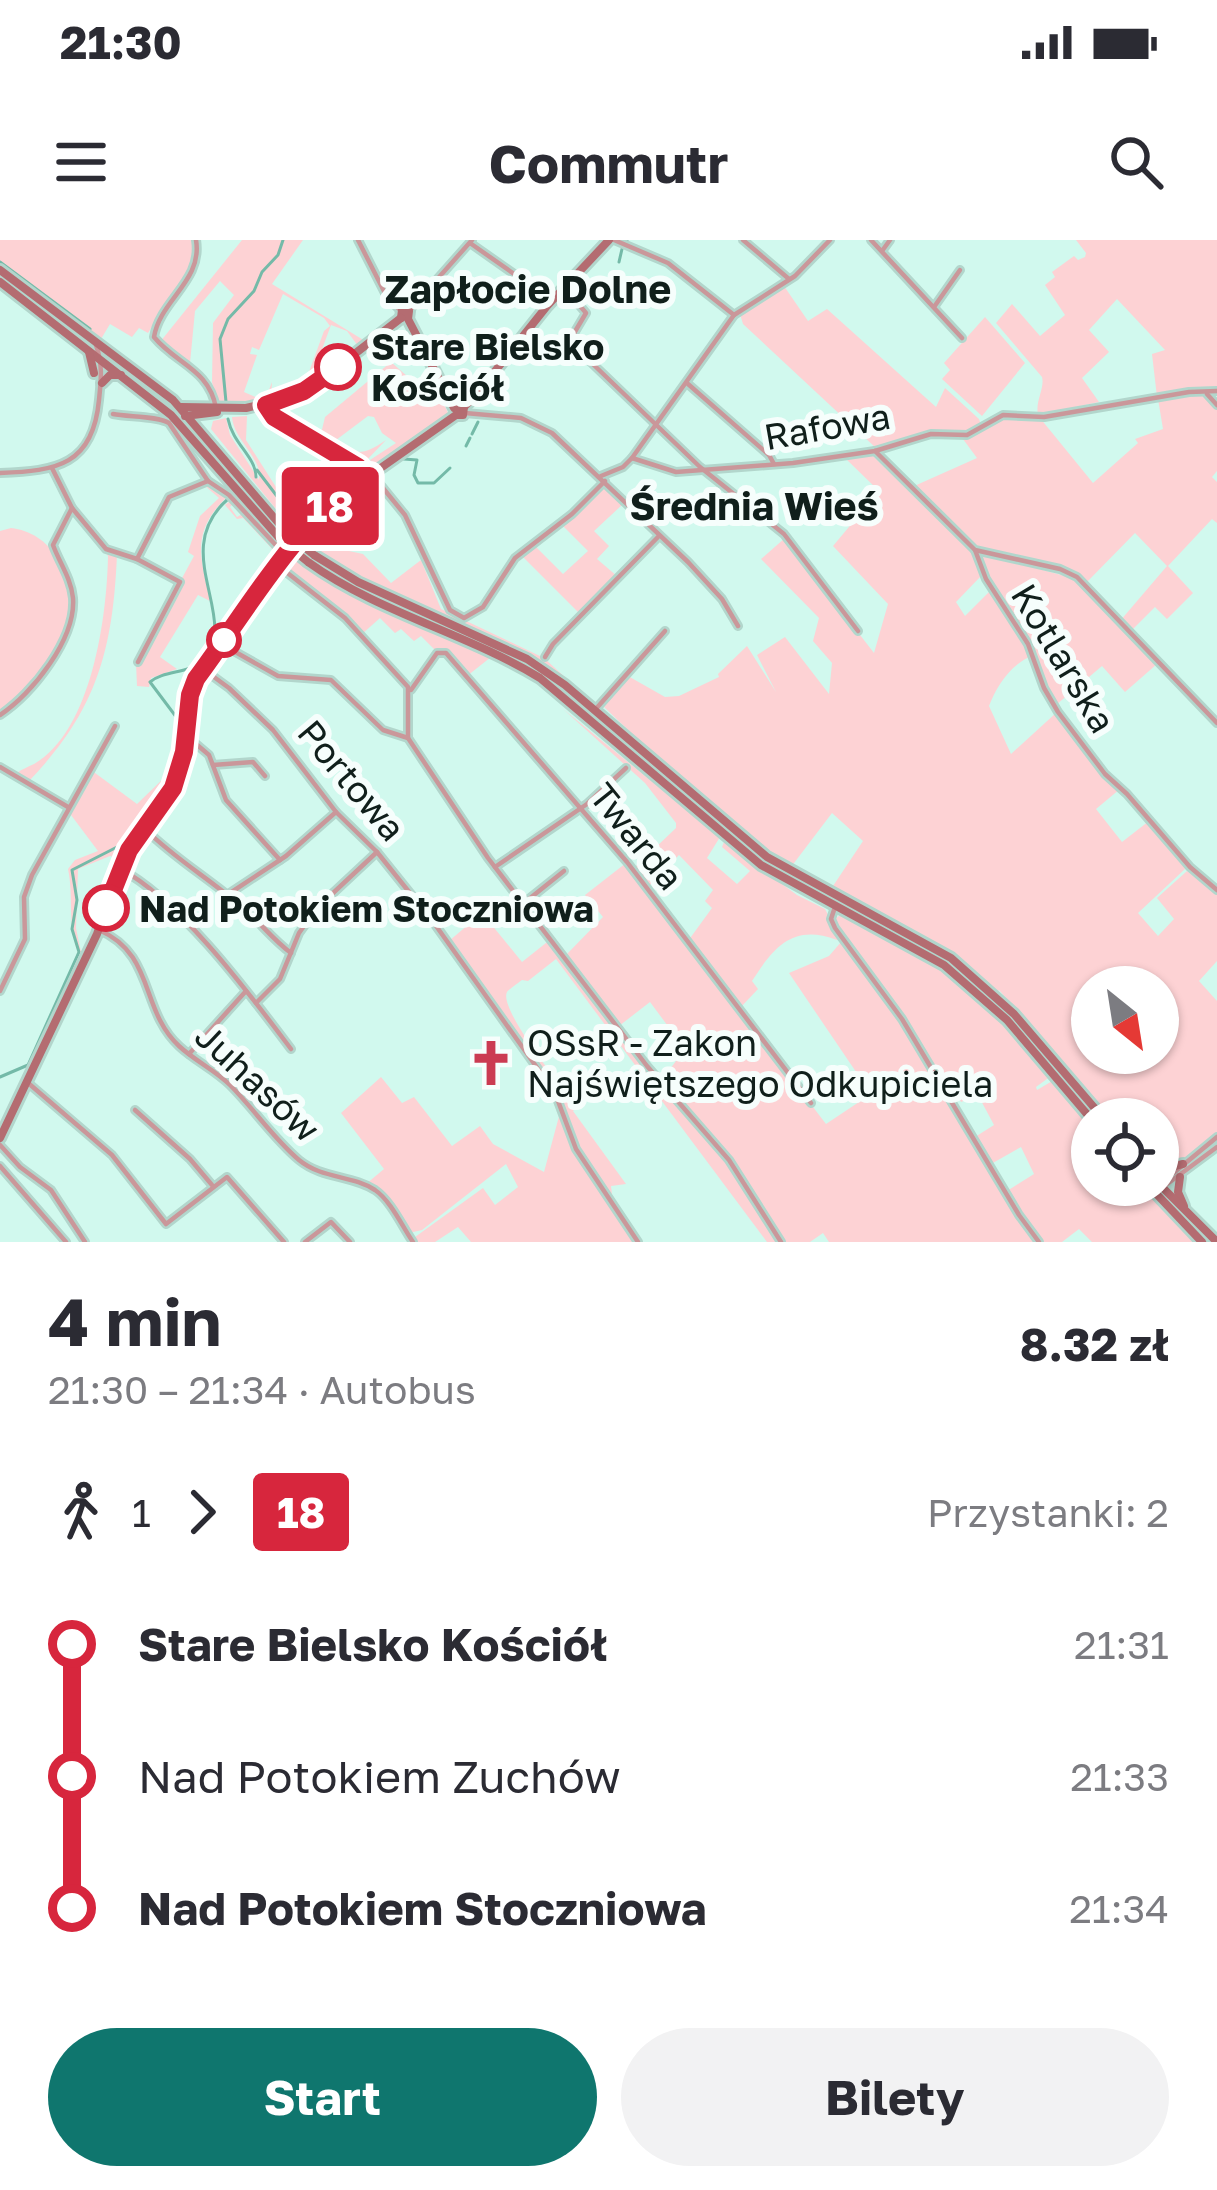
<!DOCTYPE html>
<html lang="pl">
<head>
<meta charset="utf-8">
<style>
  body { margin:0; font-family:"Golos Text",sans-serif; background:#f2f2f3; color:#2b2b33; height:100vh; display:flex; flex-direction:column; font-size:45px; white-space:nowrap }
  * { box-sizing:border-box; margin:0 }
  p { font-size:39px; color:#7c7c81 }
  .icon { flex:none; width:66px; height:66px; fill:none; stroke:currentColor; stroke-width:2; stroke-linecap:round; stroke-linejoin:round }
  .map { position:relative; height:1002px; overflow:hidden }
  .drawer { display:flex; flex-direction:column; background:#fff; flex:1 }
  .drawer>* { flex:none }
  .badge { padding:0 24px; border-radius:9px; font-size:42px; line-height:78px }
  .needle { width:78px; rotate:150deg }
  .tools { position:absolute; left:1071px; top:726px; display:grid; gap:24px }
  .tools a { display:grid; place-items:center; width:108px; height:108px; border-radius:50%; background:#fff; box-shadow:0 3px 9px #0004; font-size:60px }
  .map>.badge { position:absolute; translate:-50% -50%; box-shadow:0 0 0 6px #fff }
  .legs { display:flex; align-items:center; gap:18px; height:132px; padding:0 48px; font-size:39px }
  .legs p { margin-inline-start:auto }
  .overview { display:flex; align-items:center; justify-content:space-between; height:204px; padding:0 48px }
  h1 { font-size:66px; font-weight:700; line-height:90px }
  .cta { display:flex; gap:24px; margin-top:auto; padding:24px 48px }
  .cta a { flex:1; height:138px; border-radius:72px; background:#0f766e; color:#fff; font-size:48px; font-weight:700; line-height:138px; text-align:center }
  .cta a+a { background:#f2f2f3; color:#2b2b33 }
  ul { padding:0 48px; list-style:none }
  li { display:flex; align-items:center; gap:42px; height:132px; font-size:45px }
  li i { display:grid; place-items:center; width:18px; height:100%; margin:0 15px; background:currentColor }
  li i::after { content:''; width:30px; height:30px; margin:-15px; border:9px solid; border-radius:50%; background:#fff }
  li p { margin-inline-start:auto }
  li:first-child i { background:linear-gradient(#0000 50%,currentColor 0) }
  li:last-child i { background:linear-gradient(currentColor 50%,#0000 0) }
  .status { display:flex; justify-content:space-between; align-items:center; height:84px; padding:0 60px; background:#fff; direction:ltr }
  .status svg { height:33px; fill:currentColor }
  header { display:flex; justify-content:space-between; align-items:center; height:156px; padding:0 48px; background:#fff; font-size:54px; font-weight:700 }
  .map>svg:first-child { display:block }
  .green { fill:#fdd2d4; fill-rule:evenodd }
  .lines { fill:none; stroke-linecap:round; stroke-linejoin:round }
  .stream { stroke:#74baa8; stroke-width:3 }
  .street-casing { stroke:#b2d6cc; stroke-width:10 }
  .secondary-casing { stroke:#b2d6cc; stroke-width:14 }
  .street { stroke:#ca979a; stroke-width:4.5 }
  .secondary { stroke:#b46c71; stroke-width:8 }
  .secondary-bridge-casing { stroke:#b2d6cc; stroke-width:14; stroke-linecap:butt }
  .secondary-bridge { stroke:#b46c71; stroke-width:8 }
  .line-1-casing { stroke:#fff; stroke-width:27 }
  .line-1 { stroke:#d7263d; stroke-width:18 }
  .stop-1-dot { fill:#fff; stroke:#d7263d; stroke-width:6 }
  .labels { text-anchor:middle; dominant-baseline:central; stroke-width:12; stroke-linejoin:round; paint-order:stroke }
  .stop-label { font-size:36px; font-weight:bold; fill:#101f1b; stroke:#f6fefc; text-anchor:start }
  .street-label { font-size:36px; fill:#101f1b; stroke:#f6fefc }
  .poi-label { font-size:36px; fill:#101f1b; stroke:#f6fefc; text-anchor:start }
  .neighbourhood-label { font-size:39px; font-weight:bold; fill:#101f1b; stroke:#f6fefc }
</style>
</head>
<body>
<div class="status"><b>21:30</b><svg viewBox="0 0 49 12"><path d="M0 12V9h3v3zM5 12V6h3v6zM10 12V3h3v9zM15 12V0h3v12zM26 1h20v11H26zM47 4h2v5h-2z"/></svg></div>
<header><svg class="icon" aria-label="menu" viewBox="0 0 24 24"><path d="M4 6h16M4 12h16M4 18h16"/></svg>Commutr<svg class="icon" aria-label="search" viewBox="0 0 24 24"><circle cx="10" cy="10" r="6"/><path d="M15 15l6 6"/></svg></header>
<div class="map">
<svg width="1217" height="1002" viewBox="0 0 1217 1002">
  <rect width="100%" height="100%" fill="#d1f9ee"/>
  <g class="green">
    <path d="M0 0H192C201 31 165 66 148 93L139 88 132 97 110 84 101 99 0 25Z"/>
    <path d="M242 0H303L272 44 365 101 358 106 347 91 331 85 311 139 283 154 281 150 306 140 324 91 330 86 324 78 283 54 259 110 252 107 250 114 257 115 244 152 258 158 267 155 272 142 271 159 223 165 218 163 212 142 213 83 234 55 220 41 195 71 190 123 160 102Z"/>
    <path d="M1076 0H1217V149L1157 157 1152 114 1165 110 1117 59 1089 90 1109 112 1082 138 1099 162 1038 175C1035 161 1045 148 1042 137L996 83 1012 64 1040 96 1065 75 1045 45 1055 37 1052 32 1074 16 1078 20 1085 17 1086 13Z"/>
    <path d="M784 46 808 81 827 69 936 167 945 148 979 179 981 185 967 193 931 192 876 208 743 84 740 74Z"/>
    <path d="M985 77 1025 123 982 176 942 139 950 130 944 123Z"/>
    <path d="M391 122 432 158 422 153 421 156 443 162 449 175 370 227 366 225 373 223 370 220 396 203 382 193 374 177 368 176 336 200C353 219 367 213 386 200L363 224 320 198 325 177Z"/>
    <path d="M1201 153 1217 167V231L1212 237 1217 242V283L1212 279 1168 326 1193 353 1167 379 1155 367 1130 392 1120 381 1167 326 1135 293 1086 343 1061 328 973 305 912 247 977 218 960 195H972L1003 176 1040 178 1093 243 1138 203 1135 199 1163 189 1158 159Z"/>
    <path d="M247 176 246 200 288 266 318 256 349 229 355 233 297 295 211 189 213 181 226 178 230 195 259 240C263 218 234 201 232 177Z"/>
    <path d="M870 213 969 308 982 335 956 362 965 376 991 350 1032 416C1011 424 997 445 989 466L1011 514 1057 472 1097 527 1120 549 1096 569 1122 602 1149 581 1184 623 1185 629 1138 673 1158 696 1174 679 1157 658 1187 631 1217 652V721L1199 741 1217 761V893L1173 927 1158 925V879H1112L999 750 998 751 1100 869C1066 834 1038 791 1003 757 942 700 870 669 801 635L831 649 863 601 832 573 791 627 797 633 740 593 646 511 671 531 604 467 628 436 665 457 679 456 719 437 718 434 747 406 776 452 757 415 785 397 829 454 832 423 813 401 819 378 761 319 785 298 874 413 888 364 833 306 879 251 844 217ZM1092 747H1158V813H1092Z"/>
    <path d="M208 244 234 263 230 267 237 277 242 274 279 315 262 335 258 333 274 311 243 278 237 279 225 265 230 261 226 258C190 293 201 318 210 361L198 355 160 417 177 429 151 438 149 447 137 446 136 423 194 316 188 312 200 276 219 258 204 245Z"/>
    <path d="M604 246 623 264 594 291 609 306 597 319 618 337 581 375 521 315 533 304 563 334 588 311 561 284Z"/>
    <path d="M11 288C30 290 47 301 57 318 91 377 47 437 0 473V291Z"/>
    <path d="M315 288 335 308 363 314 391 343 421 320 441 369 544 418 579 450 516 409 350 334 304 301Z"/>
    <path d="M104 310 117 314C113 410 97 471 28 542L3 524 17 533C22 529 28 527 34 524 92 491 107 376 108 316Z"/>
    <path d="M980 313 1076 339 1157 424 1125 452 1102 426 1056 465 1030 403 987 338Z"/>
    <path d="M291 315 347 352 491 417 467 436 445 409 436 411 421 396 414 401 401 389 395 393 380 378 362 394 331 363 287 330 284 323Z"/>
    <path d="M563 469 720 597 707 618 737 644 750 631 722 607 724 602 797 655 825 669 839 696 837 700C794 684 775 705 752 741L758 749 741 767 688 701 712 668 705 661 713 650 679 615 647 648 633 629 676 588V583L645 543Z"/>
    <path d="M172 512 180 515 164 559 123 614 119 619 110 616 78 629 76 688 81 712H78C67 685 74 657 68 629L75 620 98 611 68 571 91 530 137 564 165 537Z"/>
    <path d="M626 623 826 884 871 854 789 733 829 716 842 701 901 779 1022 983 1037 1002H829L823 993 810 1002H783L730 918 661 841 685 809 650 762 619 786 567 714 603 677 585 655Z"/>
    <path d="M482 673 522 722 551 699 646 826 718 909 780 1002H767L556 719 528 741 522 740C521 741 508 750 507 752 498 769 564 850 577 867L573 871 626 944 611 946 613 963 577 908 556 852 449 701Z"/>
    <path d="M840 675 935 722 1001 778 1051 836 1036 847 1037 850 1054 840 1088 881 1092 889V945H1141L1196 1002H1092L1079 989 1062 1002H1040L1007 951 1034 934 1021 907 991 924 975 897 994 885 978 855 961 862 958 856 951 859 891 760 838 690 835 679Z"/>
    <path d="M381 837 402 863 414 857 452 906 480 886 493 904 544 932 561 869 579 919 635 1002H471L458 987 435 1002H415V997L483 948 495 965 518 947 506 924 422 990 409 993 384 957 366 944 384 929 341 873Z"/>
  </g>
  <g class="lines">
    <g class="stream">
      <path d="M626 2 627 0"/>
      <path d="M0 22 90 89"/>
      <path d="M619 22 622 9"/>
      <path d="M582 61 586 60"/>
      <path d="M226 162 220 99 228 79 254 51 262 32 278 15 283 0"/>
      <path d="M228 179C233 204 256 217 256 237"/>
      <path d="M472 194 478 182"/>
      <path d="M466 206 470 198"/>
      <path d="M404 219 417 220 414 235 418 243H434L450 228"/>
      <path d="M257 230 286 268 334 251"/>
      <path d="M0 837 28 825 79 712 72 689 77 660 72 630 121 605 163 551 180 492 177 478 150 442C164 430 189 434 202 421 243 380 167 312 228 259"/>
    </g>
    <defs>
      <g id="street">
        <path d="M196 0C203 41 160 60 154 97 176 124 209 129 216 168"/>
        <path d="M358 0 387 57 401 71"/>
        <path d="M614 0 668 23 734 75"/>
        <path d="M743 0 789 39"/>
        <path d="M871 0 962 98"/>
        <path d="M470 3 527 43"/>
        <path d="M882 11 890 0"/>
        <path d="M564 47 586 73 570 100 572 104 700 227 784 294 858 391"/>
        <path d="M934 67 960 30"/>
        <path d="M409 71 472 0"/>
        <path d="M688 144 769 215 774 224"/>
        <path d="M1207 154 1217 165"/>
        <path d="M266 165 274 177 357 227 365 236"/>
        <path d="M465 173 521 178 552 193 688 322 722 359 738 386"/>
        <path d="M113 174C128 177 158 176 169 183L208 241 229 255 285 315"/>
        <path d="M875 211 975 310 1060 329 1077 337 1217 483"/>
        <path d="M632 218 734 75 795 36 830 0"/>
        <path d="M52 228 72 268 106 309 137 319 180 342 138 422"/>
        <path d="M0 233C57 231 93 225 99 160 101 140 103 125 96 105"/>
        <path d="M601 236 623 227 632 218 676 232 793 223 875 211 931 194 967 195 1003 175 1044 177 1189 152 1217 151"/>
        <path d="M374 237 405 275 450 370 464 378 483 367 515 318 572 274 605 241"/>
        <path d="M975 310 986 339 1028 404 1044 448 1058 472 1105 534 1127 554 1190 627 1217 650"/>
        <path d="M137 319 169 257 208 241"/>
        <path d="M276 324 345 378 408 447V498L488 618 647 826 729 920 781 1002"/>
        <path d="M223 405 278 436 331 440 383 490 408 498"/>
        <path d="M545 417 553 404 658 297"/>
        <path d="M203 429 229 448 273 490 336 572 377 612 434 683 555 853 576 909 638 1002"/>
        <path d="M411 450 437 413H446L627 622 811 863"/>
        <path d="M594 471 665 391"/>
        <path d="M0 475C32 454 76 399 73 358 71 338 59 322 53 305L72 268"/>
        <path d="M189 498 209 515 226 560 280 620"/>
        <path d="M213 525 253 522 265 536"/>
        <path d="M0 527 68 567"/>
        <path d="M145 589C175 619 210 639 242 667 259 681 273 700 291 713"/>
        <path d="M495 627 587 564 626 528"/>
        <path d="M119 628C181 661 248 752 291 809"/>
        <path d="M227 655 286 616 336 572"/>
        <path d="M524 663 564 631"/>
        <path d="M835 667 831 679 835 688 902 779 1019 975 1039 1002"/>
        <path d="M99 690C155 714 140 770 179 806 195 821 215 830 230 845 254 869 273 898 299 920 322 939 352 935 375 950 391 961 402 986 413 1002"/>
        <path d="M0 751 25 699 24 657 32 635 115 486"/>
        <path d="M256 763 280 739 299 693 317 668 377 612"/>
        <path d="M189 814 246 751"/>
        <path d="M27 842 112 915 166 984 227 937 284 1002"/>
        <path d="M135 870 190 919 212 945"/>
        <path d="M0 905 20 927 51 950 85 1002"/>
        <path d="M0 926 66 1002"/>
        <path d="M1155 953 1159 945 1217 897"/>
        <path d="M1155 953 1217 907"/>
        <path d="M305 1002 331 982 350 1002"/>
      </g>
      <g id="secondary">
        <path d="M0 30 173 160 288 294"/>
        <path d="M0 42 171 175 282 301"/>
        <path d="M401 78 402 70 409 71 408 79 454 168"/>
        <path d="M89 112 94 133"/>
        <path d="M102 143 110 135H121"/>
        <path d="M181 167 246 168 289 158 326 136 401 78"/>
        <path d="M455 167H464L476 155 547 66 609 0"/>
        <path d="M185 176 217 172"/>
        <path d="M314 315 358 342 527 419 565 445 767 617 951 718 1014 774 1104 879"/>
        <path d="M308 322C379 373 466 393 540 438L761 625 944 725 1007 780 1092 880"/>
        <path d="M0 898 97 694 119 628 173 548 184 511 190 455 196 439 258 347 338 258 456 175H463L464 167"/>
        <path d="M1158 930 1183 924"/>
        <path d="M1180 937 1178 952 1184 966"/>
        <path d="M1158 943 1217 1002"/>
        <path d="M1148 945 1202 1002"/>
      </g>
    </defs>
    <use href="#street" class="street-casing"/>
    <use href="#secondary" class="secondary-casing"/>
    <use href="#street" class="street"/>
    <use href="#secondary" class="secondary"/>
    <defs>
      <g id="secondary-bridge">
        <path d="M288 294 314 315"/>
        <path d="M282 301 308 322"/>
      </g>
    </defs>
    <use href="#secondary-bridge" class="secondary-bridge-casing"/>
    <use href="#secondary-bridge" class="secondary-bridge"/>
  </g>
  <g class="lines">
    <defs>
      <path id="line-1" d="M106 668 129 610 173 548 184 512 190 455 196 439C249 368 292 288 365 236L358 227 274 177 266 165 304 151 338 127"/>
    </defs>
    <use href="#line-1" class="line-1-casing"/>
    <use href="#line-1" class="line-1"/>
  </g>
  <defs>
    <symbol id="church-bare" viewBox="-9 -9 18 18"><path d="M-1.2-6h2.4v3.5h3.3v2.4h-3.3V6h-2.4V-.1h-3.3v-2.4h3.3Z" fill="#cb3b52" stroke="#f6fefc" stroke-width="2.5" paint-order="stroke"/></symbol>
  </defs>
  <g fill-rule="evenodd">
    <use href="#church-bare" x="458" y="790" width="66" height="66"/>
  </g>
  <g class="stop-1-dot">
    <circle cx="338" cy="127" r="21"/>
    <circle cx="224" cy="400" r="15"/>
    <circle cx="106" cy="668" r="21"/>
  </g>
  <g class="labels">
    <g class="stop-label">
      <text x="371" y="106">Stare Bielsko<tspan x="371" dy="41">Kościół</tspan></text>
      <text x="139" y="668">Nad Potokiem Stoczniowa</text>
    </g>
    <g class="street-label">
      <text transform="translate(827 186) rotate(-10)">Rafowa</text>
      <text transform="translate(1064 418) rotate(59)">Kotlarska</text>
      <text transform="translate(352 540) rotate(50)">Portowa</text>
      <text transform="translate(637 596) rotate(51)">Twarda</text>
      <text transform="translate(258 842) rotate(43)">Juhasów</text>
    </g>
    <g class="poi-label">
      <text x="527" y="802">OSsR - Zakon<tspan x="527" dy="41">Najświętszego Odkupiciela</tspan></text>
    </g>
    <g class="neighbourhood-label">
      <text x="528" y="48">Zapłocie Dolne</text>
      <text x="754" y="265">Średnia Wieś</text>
    </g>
  </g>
</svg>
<div class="tools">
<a><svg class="needle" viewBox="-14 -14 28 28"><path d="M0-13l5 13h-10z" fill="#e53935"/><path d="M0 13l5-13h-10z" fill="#7c7c81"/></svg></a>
<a><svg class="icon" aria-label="locate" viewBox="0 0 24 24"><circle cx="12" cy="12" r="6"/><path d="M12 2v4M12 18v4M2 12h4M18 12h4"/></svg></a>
</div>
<b class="badge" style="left:330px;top:266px;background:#d7263d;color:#fff">18</b>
</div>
<section class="drawer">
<div class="overview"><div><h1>4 min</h1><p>21:30 – 21:34 · Autobus</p></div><b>8.32 zł</b></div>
<div class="legs"><svg class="icon" aria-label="walk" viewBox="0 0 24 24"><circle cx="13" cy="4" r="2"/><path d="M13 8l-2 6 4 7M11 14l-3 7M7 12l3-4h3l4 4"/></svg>1<svg class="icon" aria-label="forward" viewBox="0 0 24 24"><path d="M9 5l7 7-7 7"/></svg><b class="badge" style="background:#d7263d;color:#fff">18</b><p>Przystanki: 2</p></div>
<ul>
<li><i style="color:#d7263d"></i><b>Stare Bielsko Kościół</b><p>21:31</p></li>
<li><i style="color:#d7263d"></i><span>Nad Potokiem Zuchów</span><p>21:33</p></li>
<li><i style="color:#d7263d"></i><b>Nad Potokiem Stoczniowa</b><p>21:34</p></li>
</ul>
<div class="cta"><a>Start</a><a>Bilety</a></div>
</section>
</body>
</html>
